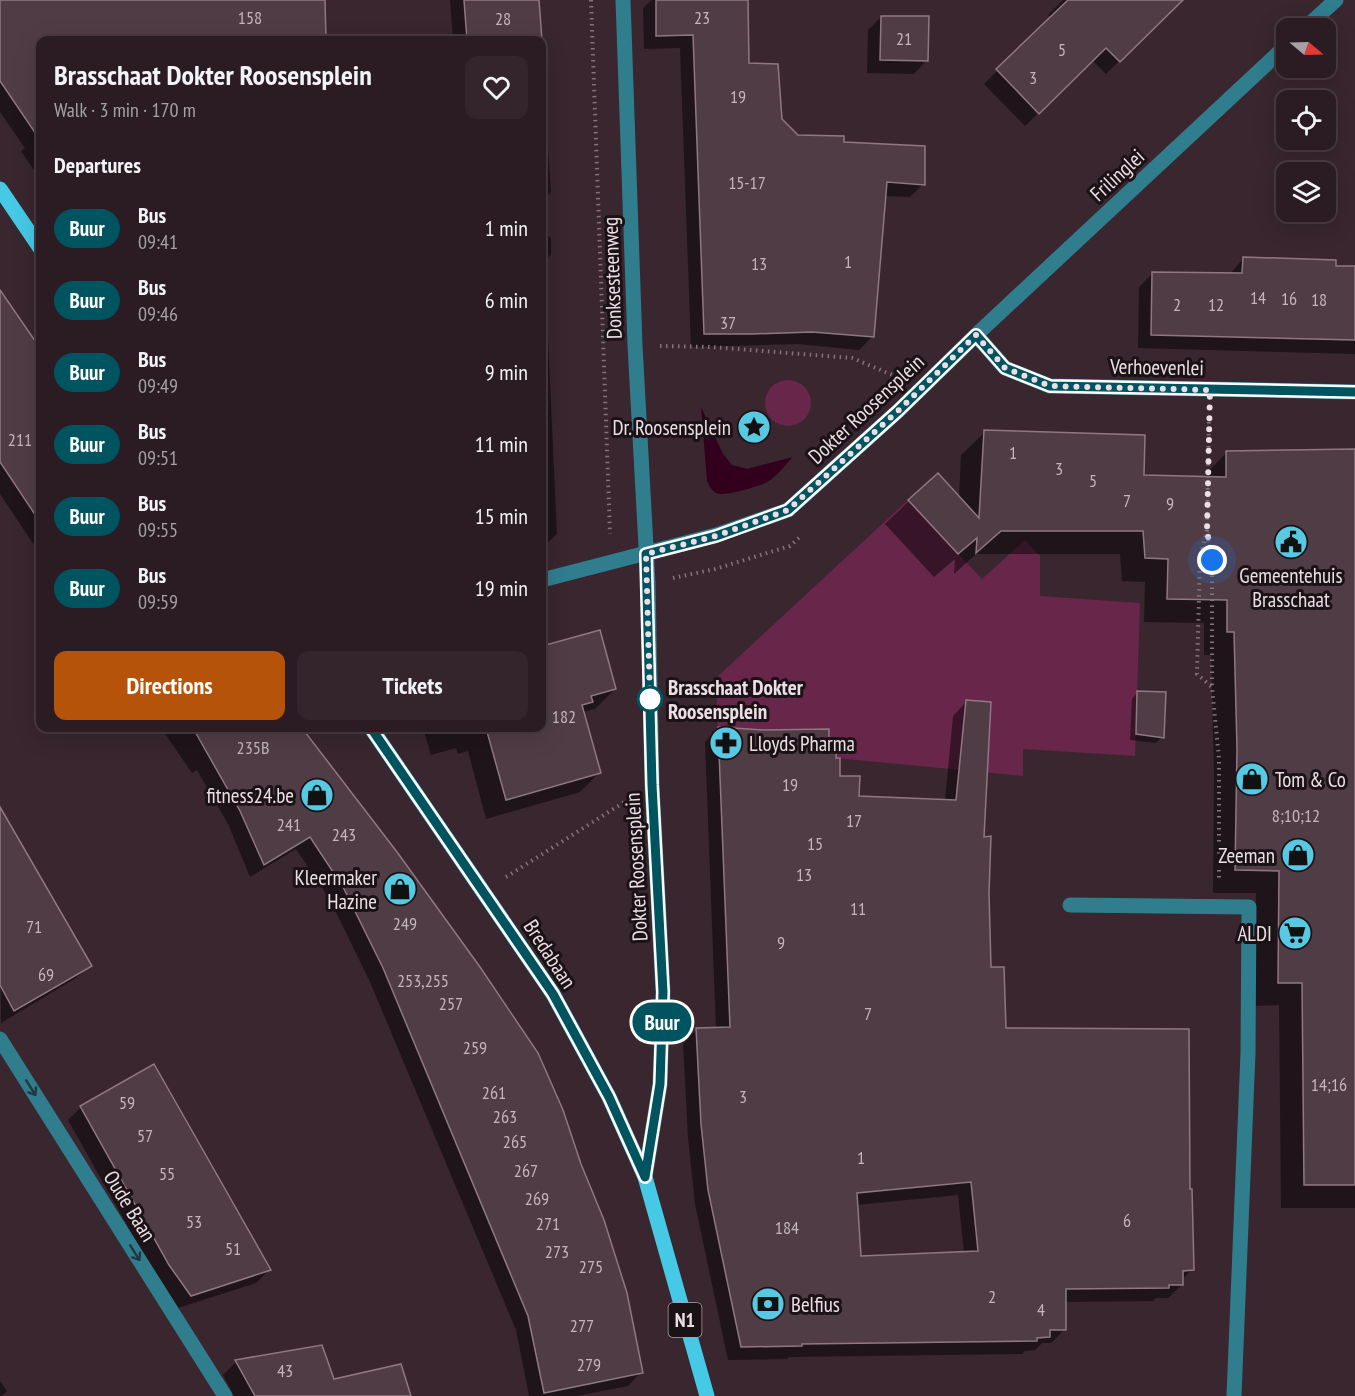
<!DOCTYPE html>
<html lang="en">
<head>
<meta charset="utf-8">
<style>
  body { margin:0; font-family:"PT Sans Narrow",sans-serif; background:#33252b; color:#f1f3f6; height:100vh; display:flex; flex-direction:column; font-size:22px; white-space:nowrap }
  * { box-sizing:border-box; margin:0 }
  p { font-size:20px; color:#a6a1a6 }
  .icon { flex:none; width:33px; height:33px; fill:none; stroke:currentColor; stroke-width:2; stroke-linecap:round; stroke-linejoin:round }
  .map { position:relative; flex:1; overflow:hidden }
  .drawer { position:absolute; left:36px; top:36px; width:510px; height:696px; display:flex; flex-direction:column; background:#2b1c23; border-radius:12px; box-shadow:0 6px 24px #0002,0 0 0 2px #473a41 }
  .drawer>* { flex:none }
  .badge { padding:0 12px; border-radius:20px; font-size:21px; line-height:39px }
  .needle { width:39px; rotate:109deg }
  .tools { position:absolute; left:1276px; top:18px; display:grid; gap:12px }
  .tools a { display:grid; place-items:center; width:60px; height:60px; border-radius:12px; background:#2b1c23; box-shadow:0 6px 24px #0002,0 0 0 2px #473a41; font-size:30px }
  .you { position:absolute; width:30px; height:30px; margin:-15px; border:4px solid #fff; border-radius:50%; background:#1a73e8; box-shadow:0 0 0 9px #1a73e833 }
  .map>.badge { position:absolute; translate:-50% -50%; box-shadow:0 0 0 3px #fff }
  h2 { padding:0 18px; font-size:22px; line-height:54px }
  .round { display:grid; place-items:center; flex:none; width:63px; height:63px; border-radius:12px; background:#33252b }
  .headline { display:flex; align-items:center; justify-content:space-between; height:102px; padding:0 18px }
  h1 { font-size:28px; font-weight:800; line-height:45px }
  .primary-button { display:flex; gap:12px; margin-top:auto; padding:12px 18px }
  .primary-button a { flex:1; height:69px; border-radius:12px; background:#b45309; color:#fff; font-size:24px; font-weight:800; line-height:69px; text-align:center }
  .primary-button a+a { background:#33252b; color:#f1f3f6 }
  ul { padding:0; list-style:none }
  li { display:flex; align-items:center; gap:18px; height:72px; padding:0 18px }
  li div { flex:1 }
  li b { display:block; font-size:22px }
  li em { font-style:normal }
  li .badge { min-width:66px; font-weight:700; text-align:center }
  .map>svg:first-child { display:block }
  .green { fill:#69264b }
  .water { fill:#32001d }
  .shadow { fill:#0007; fill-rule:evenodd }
  .building { fill:#503c45; stroke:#8f7883; stroke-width:1.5; fill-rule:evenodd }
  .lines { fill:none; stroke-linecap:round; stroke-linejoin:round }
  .path { stroke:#84747c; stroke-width:4; stroke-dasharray:1.5 4.5; stroke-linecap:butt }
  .minor { stroke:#307d8e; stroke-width:15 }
  .major { stroke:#45c9e5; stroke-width:15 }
  .oneway { stroke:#223740 }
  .line-casing { stroke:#fff; stroke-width:14 }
  .line { stroke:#005460; stroke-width:9 }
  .walk { stroke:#ebdee4; stroke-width:6; stroke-dasharray:0 10.8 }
  .stop-dot { fill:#fff; stroke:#005460; stroke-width:3 }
  .labels { text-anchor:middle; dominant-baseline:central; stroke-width:6; stroke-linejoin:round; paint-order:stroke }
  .number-label { font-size:18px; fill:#c4b6bc }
  .shield { fill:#1b1216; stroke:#ada1a6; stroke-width:1.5 }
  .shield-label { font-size:20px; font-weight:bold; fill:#ebdee4 }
  .street-label { font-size:21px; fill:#ebdee4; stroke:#1b1216 }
  .poi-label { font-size:21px; fill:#ebdee4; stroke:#1b1216; text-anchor:end }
  .stop-label { font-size:21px; font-weight:bold; fill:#ebdee4; stroke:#1b1216; text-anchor:start }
</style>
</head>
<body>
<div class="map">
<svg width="1355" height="1396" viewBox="0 0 1355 1396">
  <rect width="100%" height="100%" fill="#39262f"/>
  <g class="green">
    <circle cx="788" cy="403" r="23"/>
    <path d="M908 500 982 579 1025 540 1040 556V596L1140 603 1135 756 1023 749V776L836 758 837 744 763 730 718 727 716 678Z"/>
  </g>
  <path class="water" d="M701 407 723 454 732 465 747 469 793 457C785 465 778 475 769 481 762 486 728 495 720 494 713 493 710 487 707 481Z"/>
  <g class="shadow">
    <path d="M0 0H284L306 29 309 40H40V179L21 151 25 148 0 112Z"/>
    <path d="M450 0H537L540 40H453Z"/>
    <path d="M652 0H747L748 65 780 120 797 136 923 184 910 197 885 196 873 336 859 350 798 344 691 347 680 48 644 49 643 8Z"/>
    <path d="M1063 0H1181L1106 74 1092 60 1025 126 984 84 1051 18 1048 15Z"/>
    <path d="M881 17 927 60 914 74 867 73 868 30Z"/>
    <path d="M542 57 551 192 546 198 547 235 551 238V254L546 261V293L557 534 542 548Z"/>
    <path d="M1243 259 1355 267V354L1138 348 1139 287 1152 274H1230Z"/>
    <path d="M0 291 40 351V554L0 494Z"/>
    <path d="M985 432 1143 476 1203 477 1226 453 1355 451V1208H1281L1279 1005 1255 1006 1256 893H1213L1214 773 1211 655H1204V623L1144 622 1145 582 1122 581 1120 554H976L954 574 955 559 934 577 885 524 909 501 959 498 961 455Z"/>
    <path d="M599 632 615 689 595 709 583 712 600 772 580 792 486 819 468 751 458 754 456 748 431 755 423 728H542V648Z"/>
    <path d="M1138 692 1162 737 1156 743 1130 740 1132 699Z"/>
    <path d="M966 702 988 893 990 969 1005 1030 1188 1191 1192 1269 1182 1280V1285L1168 1298H1156L1153 1301 1065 1302V1329L1051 1343H1042L1035 1350 1025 1351 1022 1354 789 1357 787 1359 728 1360 695 1204 688 1138 683 1044 696 1030 716 1029 705 742 718 728 827 745 835 759 839 777 858 797 945 801 953 716ZM958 1195 964 1253 859 1257 856 1205Z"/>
    <path d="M161 728H301L442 916 641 1372 628 1386 577 1396H529L516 1330 370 982 330 900 296 849 250 877 228 824 197 770 192 773Z"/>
    <path d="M0 811 90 965 76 978 1 1023Z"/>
    <path d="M81 1107 269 1270 256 1283 178 1308 159 1282 68 1120Z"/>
    <path d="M321 1347 333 1381 410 1396H234L223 1375 236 1362Z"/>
    <path d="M0 1381 7 1391 2 1396H0Z"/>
  </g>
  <g class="building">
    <path d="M0 0H325L326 40H40V140L0 81Z"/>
    <path d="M464 0H539L542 40H467Z"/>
    <path d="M656 0H748L749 63 778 64 782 119 798 135 844 136V142L925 146V185L887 182 874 337 812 332 752 334H704L693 35 656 36Z"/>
    <path d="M1068 0H1183L1120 62 1106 48 1039 114 996 69Z"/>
    <path d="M881 16H929L928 61 880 60Z"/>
    <path d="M1243 257 1336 260V266H1355V340L1151 335 1152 272 1242 273Z"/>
    <path d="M0 290 40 348V522L0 462Z"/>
    <path d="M984 430 1145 435 1144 475 1226 477V451L1355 449V1185H1304L1302 983H1278L1279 871 1235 870 1237 749 1234 632H1227V600L1167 599 1168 559 1145 558 1143 531H1001L976 553 977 538 958 554 908 500 938 473 979 518Z"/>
    <path d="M600 630 616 689 591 696 593 702 582 705 601 773 506 800 486 728H542V646Z"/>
    <path d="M1137 691 1166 692 1164 738 1136 734Z"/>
    <path d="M966 700 991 702 984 837 991 836 989 893 991 967H1004L1006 1028 1189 1029 1190 1189H1192L1194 1270 1183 1271V1285H1169V1288L1066 1289V1330H1050V1337L1037 1338V1341L802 1344V1346L741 1347 708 1190 701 1124 696 1028 730 1027 718 727 763 730 829 729V743H837L836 758H840V776H860L859 796 956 800ZM971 1182 978 1251 861 1256 857 1193Z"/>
    <path d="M193 728H302L397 852 480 967 538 1053 563 1110 581 1164 604 1220 627 1293 643 1373 544 1393 528 1316 383 968 343 887 310 837 264 865 240 811Z"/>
    <path d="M0 807 92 966 14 1011 0 985Z"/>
    <path d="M154 1064 212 1166 271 1270 191 1296 169 1265 80 1106Z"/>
    <path d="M322 1345 334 1379 401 1364 411 1396H255L235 1360Z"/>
  </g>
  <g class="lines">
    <g class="path">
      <path d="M591 0 610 534"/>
      <path d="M660 346 712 347 852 358 895 376"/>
      <path d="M1209 416 1207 530 1200 558 1197 674 1212 687 1219 759V881"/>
      <path d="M1207 534 1212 560V687"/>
      <path d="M673 578 715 569 790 546 801 536"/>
      <path d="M506 877 626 801"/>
    </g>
    <g class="minor">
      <path d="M623 0 635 345 648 583 652 785 663 992 660 1084 645 1177"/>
      <path d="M1305 28 1336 0"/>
      <path d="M976 335 1005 368 1050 386 1355 392"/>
      <path d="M542 580 716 535 788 510 898 411 976 335 1287 45"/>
      <path d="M1070 905 1249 907 1248 1053 1234 1396"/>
      <path d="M0 1039 225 1396"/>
    </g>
    <g class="major">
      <path d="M0 189 40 248"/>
      <path d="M371 728 553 994 609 1097 645 1177 707 1396"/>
    </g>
  </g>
  <defs><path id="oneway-shaft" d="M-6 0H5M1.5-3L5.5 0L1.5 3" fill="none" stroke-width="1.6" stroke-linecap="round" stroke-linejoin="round" transform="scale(1.5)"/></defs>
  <g class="oneway">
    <use href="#oneway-shaft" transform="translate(31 1088) rotate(58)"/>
    <use href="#oneway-shaft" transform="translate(135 1253) rotate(58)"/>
  </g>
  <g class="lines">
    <defs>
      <path id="line" d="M371 728 553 994 609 1097 645 1177 660 1084 663 992 652 785 646 554 716 536 788 510 898 411 976 335 1005 368 1050 386 1355 392"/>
    </defs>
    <use href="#line" class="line-casing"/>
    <use href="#line" class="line"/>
    <path class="walk" d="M650 699 646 554 716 536 788 510 898 411 976 335 1005 368 1050 386 1210 390 1207 530 1212 560"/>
  </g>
  <defs>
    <symbol id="sight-disc" viewBox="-11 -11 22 22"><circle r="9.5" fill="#57c9e2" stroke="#1b1216"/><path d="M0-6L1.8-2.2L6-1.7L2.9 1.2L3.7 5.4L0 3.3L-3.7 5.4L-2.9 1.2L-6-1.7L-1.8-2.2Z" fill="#111"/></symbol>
    <symbol id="civic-disc" viewBox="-11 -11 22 22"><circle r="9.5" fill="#57c9e2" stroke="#1b1216"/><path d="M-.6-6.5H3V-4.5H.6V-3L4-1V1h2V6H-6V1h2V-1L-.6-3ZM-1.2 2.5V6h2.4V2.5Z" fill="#111"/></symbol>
    <symbol id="pharmacy-disc" viewBox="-11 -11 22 22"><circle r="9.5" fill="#57c9e2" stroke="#1b1216"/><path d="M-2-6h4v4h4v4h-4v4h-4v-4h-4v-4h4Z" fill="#111"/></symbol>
    <symbol id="shop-disc" viewBox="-11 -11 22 22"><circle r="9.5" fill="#57c9e2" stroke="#1b1216"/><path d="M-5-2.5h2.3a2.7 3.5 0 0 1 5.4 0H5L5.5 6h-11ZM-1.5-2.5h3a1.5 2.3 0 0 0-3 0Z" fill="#111"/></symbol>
    <symbol id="supermarket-disc" viewBox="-11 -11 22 22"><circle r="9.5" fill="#57c9e2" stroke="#1b1216"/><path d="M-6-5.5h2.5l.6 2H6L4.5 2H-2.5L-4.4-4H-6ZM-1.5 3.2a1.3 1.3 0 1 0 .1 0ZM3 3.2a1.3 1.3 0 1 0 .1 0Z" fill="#111"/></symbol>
    <symbol id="bank-disc" viewBox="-11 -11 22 22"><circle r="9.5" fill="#57c9e2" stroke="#1b1216"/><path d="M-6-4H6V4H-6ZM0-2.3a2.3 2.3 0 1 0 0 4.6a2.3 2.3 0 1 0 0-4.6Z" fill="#111"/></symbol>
  </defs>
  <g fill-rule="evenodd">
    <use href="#sight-disc" x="735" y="408" width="38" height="38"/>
    <use href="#civic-disc" x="1272" y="523" width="38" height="38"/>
    <use href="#pharmacy-disc" x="707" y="724" width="38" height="38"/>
    <use href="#shop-disc" x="1233" y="760" width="38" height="38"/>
    <use href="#shop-disc" x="298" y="776" width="38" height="38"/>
    <use href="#shop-disc" x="1279" y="836" width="38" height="38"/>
    <use href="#shop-disc" x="381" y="870" width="38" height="38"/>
    <use href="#supermarket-disc" x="1276" y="914" width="38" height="38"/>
    <use href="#bank-disc" x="749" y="1285" width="38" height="38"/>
  </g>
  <circle class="stop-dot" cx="650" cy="699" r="12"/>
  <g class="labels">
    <g class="number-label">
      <text x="250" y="17">158</text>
      <text x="702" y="17">23</text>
      <text x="503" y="18">28</text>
      <text x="904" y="38">21</text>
      <text x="1062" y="49">5</text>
      <text x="1033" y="77">3</text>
      <text x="738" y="96">19</text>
      <text x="747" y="182">15-17</text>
      <text x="848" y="261">1</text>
      <text x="759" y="263">13</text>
      <text x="1258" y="297">14</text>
      <text x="1289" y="298">16</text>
      <text x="1319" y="299">18</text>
      <text x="1177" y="304">2</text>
      <text x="1216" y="304">12</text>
      <text x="728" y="322">37</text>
      <text x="20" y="439">211</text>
      <text x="1013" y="452">1</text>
      <text x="1059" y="468">3</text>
      <text x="1093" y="480">5</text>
      <text x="1127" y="500">7</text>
      <text x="1170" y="503">9</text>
      <text x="564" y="716">182</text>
      <text x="253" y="747">235B</text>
      <text x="790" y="784">19</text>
      <text x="1296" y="815">8;10;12</text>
      <text x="854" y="820">17</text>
      <text x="289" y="824">241</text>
      <text x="344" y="834">243</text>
      <text x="815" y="843">15</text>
      <text x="804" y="874">13</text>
      <text x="858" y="908">11</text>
      <text x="405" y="923">249</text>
      <text x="34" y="926">71</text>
      <text x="781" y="942">9</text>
      <text x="46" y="974">69</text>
      <text x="423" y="980">253,255</text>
      <text x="451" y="1003">257</text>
      <text x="868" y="1013">7</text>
      <text x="475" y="1047">259</text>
      <text x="1329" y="1084">14;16</text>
      <text x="494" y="1092">261</text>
      <text x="743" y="1096">3</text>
      <text x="127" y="1102">59</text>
      <text x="505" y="1116">263</text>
      <text x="145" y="1135">57</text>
      <text x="515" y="1141">265</text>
      <text x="861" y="1157">1</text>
      <text x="526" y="1170">267</text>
      <text x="167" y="1173">55</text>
      <text x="537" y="1198">269</text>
      <text x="1127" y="1220">6</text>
      <text x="194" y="1221">53</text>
      <text x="548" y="1223">271</text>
      <text x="787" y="1227">184</text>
      <text x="233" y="1248">51</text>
      <text x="557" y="1251">273</text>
      <text x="591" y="1266">275</text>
      <text x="992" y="1296">2</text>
      <text x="1041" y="1309">4</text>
      <text x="582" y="1325">277</text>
      <text x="589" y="1364">279</text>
      <text x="285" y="1370">43</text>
    </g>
    <rect class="shield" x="668.5" y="1303" width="33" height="34" rx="4.5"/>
    <g class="shield-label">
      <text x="685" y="1320">N1</text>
    </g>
    <g class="street-label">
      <text transform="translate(1117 175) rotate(-43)">Frilinglei</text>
      <text transform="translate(612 278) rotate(-92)">Donksesteenweg</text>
      <text transform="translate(1157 367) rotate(1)">Verhoevenlei</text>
      <text transform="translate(866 409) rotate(-43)">Dokter Roosensplein</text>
      <text transform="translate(636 867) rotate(-93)">Dokter Roosensplein</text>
      <text transform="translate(550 954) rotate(57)">Bredabaan</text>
      <text transform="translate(130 1206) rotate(58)">Oude Baan</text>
    </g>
    <g class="poi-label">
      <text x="731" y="427">Dr. Roosensplein</text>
      <text x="1291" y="575" text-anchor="middle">Gemeentehuis<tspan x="1291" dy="24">Brasschaat</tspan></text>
      <text x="749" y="743" text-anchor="start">Lloyds Pharma</text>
      <text x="1275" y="779" text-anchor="start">Tom &amp; Co</text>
      <text x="294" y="795">fitness24.be</text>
      <text x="1275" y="855">Zeeman</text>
      <text x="377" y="877">Kleermaker<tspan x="377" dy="24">Hazine</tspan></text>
      <text x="1272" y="933">ALDI</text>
      <text x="791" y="1304" text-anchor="start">Belfius</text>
    </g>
    <g class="stop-label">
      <text x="668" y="687">Brasschaat Dokter<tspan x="668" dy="24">Roosensplein</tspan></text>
    </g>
  </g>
</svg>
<div class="tools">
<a><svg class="needle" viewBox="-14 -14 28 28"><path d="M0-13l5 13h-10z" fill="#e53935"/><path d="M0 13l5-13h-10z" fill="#a6a1a6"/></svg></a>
<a><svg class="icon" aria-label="locate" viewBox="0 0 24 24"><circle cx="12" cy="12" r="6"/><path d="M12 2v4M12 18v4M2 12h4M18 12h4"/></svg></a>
<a><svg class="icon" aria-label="layers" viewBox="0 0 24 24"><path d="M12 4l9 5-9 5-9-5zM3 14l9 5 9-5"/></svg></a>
</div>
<div class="you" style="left:1212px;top:560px"></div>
<b class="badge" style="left:662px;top:1022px;background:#005460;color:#fff">Buur</b>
<section class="drawer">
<div class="headline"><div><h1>Brasschaat Dokter Roosensplein</h1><p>Walk · 3 min · 170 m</p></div><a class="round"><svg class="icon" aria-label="heart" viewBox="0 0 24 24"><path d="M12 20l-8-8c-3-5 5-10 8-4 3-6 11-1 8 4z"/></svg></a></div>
<h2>Departures</h2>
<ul>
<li><span class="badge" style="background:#005460;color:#fff">Buur</span><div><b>Bus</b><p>09:41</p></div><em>1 min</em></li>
<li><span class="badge" style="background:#005460;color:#fff">Buur</span><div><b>Bus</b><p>09:46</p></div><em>6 min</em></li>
<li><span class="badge" style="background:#005460;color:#fff">Buur</span><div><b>Bus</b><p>09:49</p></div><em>9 min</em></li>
<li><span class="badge" style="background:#005460;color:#fff">Buur</span><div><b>Bus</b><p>09:51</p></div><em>11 min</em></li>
<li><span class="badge" style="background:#005460;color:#fff">Buur</span><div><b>Bus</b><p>09:55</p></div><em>15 min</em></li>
<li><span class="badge" style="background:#005460;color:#fff">Buur</span><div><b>Bus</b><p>09:59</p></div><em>19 min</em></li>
</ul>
<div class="primary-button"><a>Directions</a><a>Tickets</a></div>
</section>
</div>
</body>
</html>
